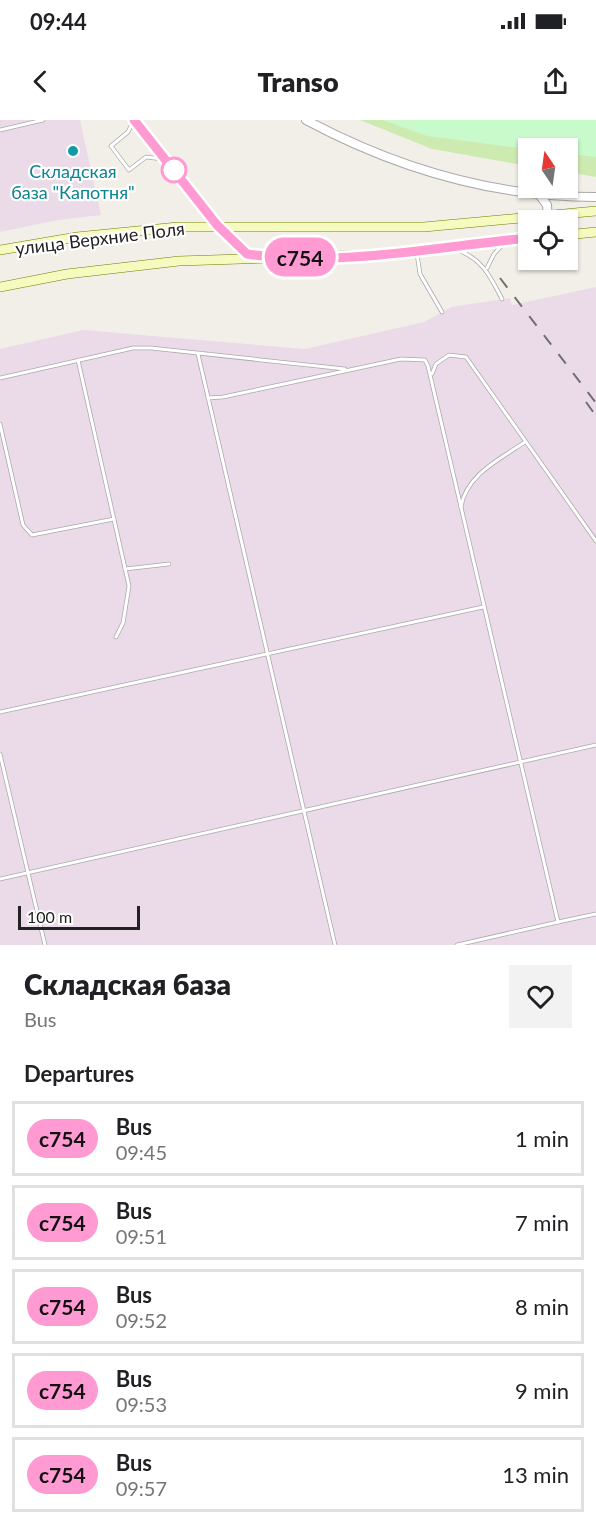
<!DOCTYPE html>
<html lang="en">
<head>
<meta charset="utf-8">
<style>
  body { margin:0; font-family:Lato,sans-serif; background:#f2f2f2; color:#202124; height:100vh; display:flex; flex-direction:column; font-size:22px; white-space:nowrap }
  * { box-sizing:border-box; margin:0 }
  p { font-size:20px; color:#757577 }
  .icon { flex:none; width:33px; height:33px; fill:none; stroke:currentColor; stroke-width:2; stroke-linecap:round; stroke-linejoin:round }
  .map { position:relative; height:825px; overflow:hidden }
  .side { display:flex; flex-direction:column; background:#fff; flex:1 }
  .side>* { flex:none }
  .badge { padding:0 12px; border-radius:20px; font-size:21px; line-height:39px }
  .needle { width:39px; rotate:347deg }
  .buttons { position:absolute; left:518px; top:18px; display:grid; gap:12px }
  .buttons a { display:grid; place-items:center; width:60px; height:60px; border-radius:0px; background:#fff; box-shadow:0 2px 4px #0004; font-size:30px }
  .scale { position:absolute; left:18px; bottom:15px; width:122px; box-sizing:border-box; padding-left:6px; border:3px solid #222; border-top:0; font-size:16px; line-height:21px; white-space:nowrap; color:#222; -webkit-text-stroke:4px #fff; paint-order:stroke }
  .map>.badge { position:absolute; translate:-50% -50%; box-shadow:0 0 0 3px #fff }
  h2 { padding:0 24px; font-size:22px; line-height:54px }
  .round { display:grid; place-items:center; flex:none; width:63px; height:63px; border-radius:0px; background:#f2f2f2 }
  .headline { display:flex; align-items:center; justify-content:space-between; height:102px; padding:0 24px }
  h1 { font-size:28px; font-weight:800; line-height:45px }
  ul { padding:0; list-style:none }
  li { display:flex; align-items:center; gap:18px; height:75px; margin:0 12px 9px; padding:0 12px; border:3px solid #e0e0e0; border-radius:0px }
  li div { flex:1 }
  li b { display:block; font-size:22px }
  li em { font-style:normal }
  li .badge { min-width:66px; font-weight:700; text-align:center }
  .status { display:flex; justify-content:space-between; align-items:center; height:42px; padding:0 30px; background:#fff; direction:ltr }
  .status svg { height:16px; fill:currentColor }
  header { display:flex; justify-content:space-between; align-items:center; height:78px; padding:0 24px; background:#fff; font-size:27px; font-weight:800 }
  .map>svg:first-child { display:block }
  .industrial { fill:#ebdbe8 }
  .grass { fill:#cdebb0 }
  .park { fill:#c8facc }
  .lines { fill:none; stroke-linecap:round; stroke-linejoin:round }
  .service-casing { stroke:#a9a9a9; stroke-width:4.5 }
  .tertiary-casing { stroke:#a9a9a9; stroke-width:10 }
  .secondary-casing { stroke:#707d05; stroke-width:10 }
  .service { stroke:#fff; stroke-width:3 }
  .tertiary { stroke:#fff; stroke-width:8 }
  .secondary { stroke:#f7fabf; stroke-width:9 }
  .rail { stroke:#707070; stroke-width:2; stroke-dasharray:12 12; stroke-linecap:butt }
  .line-casing { stroke:#fff; stroke-width:14 }
  .line { stroke:#ff9ad2; stroke-width:9 }
  .culture-dot { fill:#0f9aa8; stroke:#fff; stroke-width:2 }
  .stop-dot { fill:#fff; stroke:#ff9ad2; stroke-width:3 }
  .labels { text-anchor:middle; dominant-baseline:central; stroke-width:4.5; stroke-linejoin:round; paint-order:stroke }
  .culture-label { font-size:18px; fill:#0d838f; stroke:#fff }
  .street-label { font-size:18px; fill:#222; stroke:#fff }
</style>
</head>
<body>
<div class="status"><b>09:44</b><svg viewBox="0 0 49 12"><path d="M0 12V9h3v3zM5 12V6h3v6zM10 12V3h3v9zM15 12V0h3v12zM26 1h20v11H26zM47 4h2v5h-2z"/></svg></div>
<header><svg class="icon" aria-label="back" viewBox="0 0 24 24"><path d="M15 5l-7 7 7 7"/></svg>Transo<svg class="icon" aria-label="share" viewBox="0 0 24 24"><path d="M12 15V3M7 8l5-5 5 5M5 13v7h14v-7"/></svg></header>
<div class="map">
<svg width="596" height="825" viewBox="0 0 596 825">
  <rect width="100%" height="100%" fill="#f2efe9"/>
  <g class="industrial">
    <path d="M0 0H80L101 95 58 100 0 112Z"/>
    <path d="M596 167V825H0V229L83 210 305 229 424 202 451 187 510 178 512 185Z"/>
  </g>
  <path class="grass" d="M360 0H596V57L567 52V28H528V46L432 29Z"/>
  <path class="park" d="M383 0H596V37L567 34V28L528 29 427 16Z"/>
  <g class="lines">
    <defs>
      <g id="service">
        <path d="M133 2 128 12 111 26 129 50 146 37 162 39"/>
        <path d="M0 10 43 0"/>
        <path d="M458 130C483 140 490 156 502 179"/>
        <path d="M417 134 420 154 442 192"/>
        <path d="M487 148 494 134 504 123"/>
        <path d="M198 234 335 825"/>
        <path d="M78 240 129 466 123 503 116 517"/>
        <path d="M432 254 436 244 449 235 466 237 596 421"/>
        <path d="M0 258 133 228H151L345 249"/>
        <path d="M208 278 223 277 401 239 425 240 428 246 558 802 457 825"/>
        <path d="M0 304 23 405 32 415 114 399"/>
        <path d="M461 387C466 355 500 339 525 322"/>
        <path d="M125 449 169 444"/>
        <path d="M0 592 483 487"/>
        <path d="M0 634 45 825"/>
        <path d="M0 759 596 625"/>
        <path d="M558 802 596 794"/>
      </g>
      <g id="tertiary">
        <path d="M134 0 217 105 240 129 247 134 259 136"/>
        <path d="M306 0C396 48 494 77 596 77"/>
        <path d="M538 73 547 85 548 100"/>
      </g>
      <g id="secondary">
        <path d="M567 115 596 112"/>
        <path d="M0 130 77 117 178 107H424L596 91"/>
        <path d="M0 167 67 154 179 141 366 135 454 128 528 118"/>
      </g>
    </defs>
    <use href="#service" class="service-casing"/>
    <use href="#tertiary" class="tertiary-casing"/>
    <use href="#secondary" class="secondary-casing"/>
    <use href="#service" class="service"/>
    <use href="#tertiary" class="tertiary"/>
    <use href="#secondary" class="secondary"/>
    <g class="rail">
      <path d="M500 158 596 283"/>
      <path d="M586 282 596 296"/>
    </g>
  </g>
  <g class="lines">
    <defs>
      <path id="line" d="M134 0 217 105 247 134C341 147 435 127 528 118"/>
    </defs>
    <use href="#line" class="line-casing"/>
    <use href="#line" class="line"/>
  </g>
  <circle class="culture-dot" cx="73" cy="31" r="6"/>
  <circle class="stop-dot" cx="174" cy="50" r="12"/>
  <g class="labels">
    <g class="culture-label">
      <text x="73" y="51">Складская<tspan x="73" dy="21">база "Капотня"</tspan></text>
    </g>
    <g class="street-label">
      <text transform="translate(100 118) rotate(-7)">улица Верхние Поля</text>
    </g>
  </g>
</svg>
<div class="buttons">
<a><svg class="needle" viewBox="-14 -14 28 28"><path d="M0-13l5 13h-10z" fill="#e53935"/><path d="M0 13l5-13h-10z" fill="#757577"/></svg></a>
<a><svg class="icon" aria-label="locate" viewBox="0 0 24 24"><circle cx="12" cy="12" r="6"/><path d="M12 2v4M12 18v4M2 12h4M18 12h4"/></svg></a>
</div>
<div class="scale">100 m</div>
<b class="badge" style="left:300px;top:137px;background:#ff9ad2;color:#111">с754</b>
</div>
<section class="side">
<div class="headline"><div><h1>Складская база</h1><p>Bus</p></div><a class="round"><svg class="icon" aria-label="heart" viewBox="0 0 24 24"><path d="M12 20l-8-8c-3-5 5-10 8-4 3-6 11-1 8 4z"/></svg></a></div>
<h2>Departures</h2>
<ul>
<li><span class="badge" style="background:#ff9ad2;color:#111">с754</span><div><b>Bus</b><p>09:45</p></div><em>1 min</em></li>
<li><span class="badge" style="background:#ff9ad2;color:#111">с754</span><div><b>Bus</b><p>09:51</p></div><em>7 min</em></li>
<li><span class="badge" style="background:#ff9ad2;color:#111">с754</span><div><b>Bus</b><p>09:52</p></div><em>8 min</em></li>
<li><span class="badge" style="background:#ff9ad2;color:#111">с754</span><div><b>Bus</b><p>09:53</p></div><em>9 min</em></li>
<li><span class="badge" style="background:#ff9ad2;color:#111">с754</span><div><b>Bus</b><p>09:57</p></div><em>13 min</em></li>
</ul>
</section>
</body>
</html>
